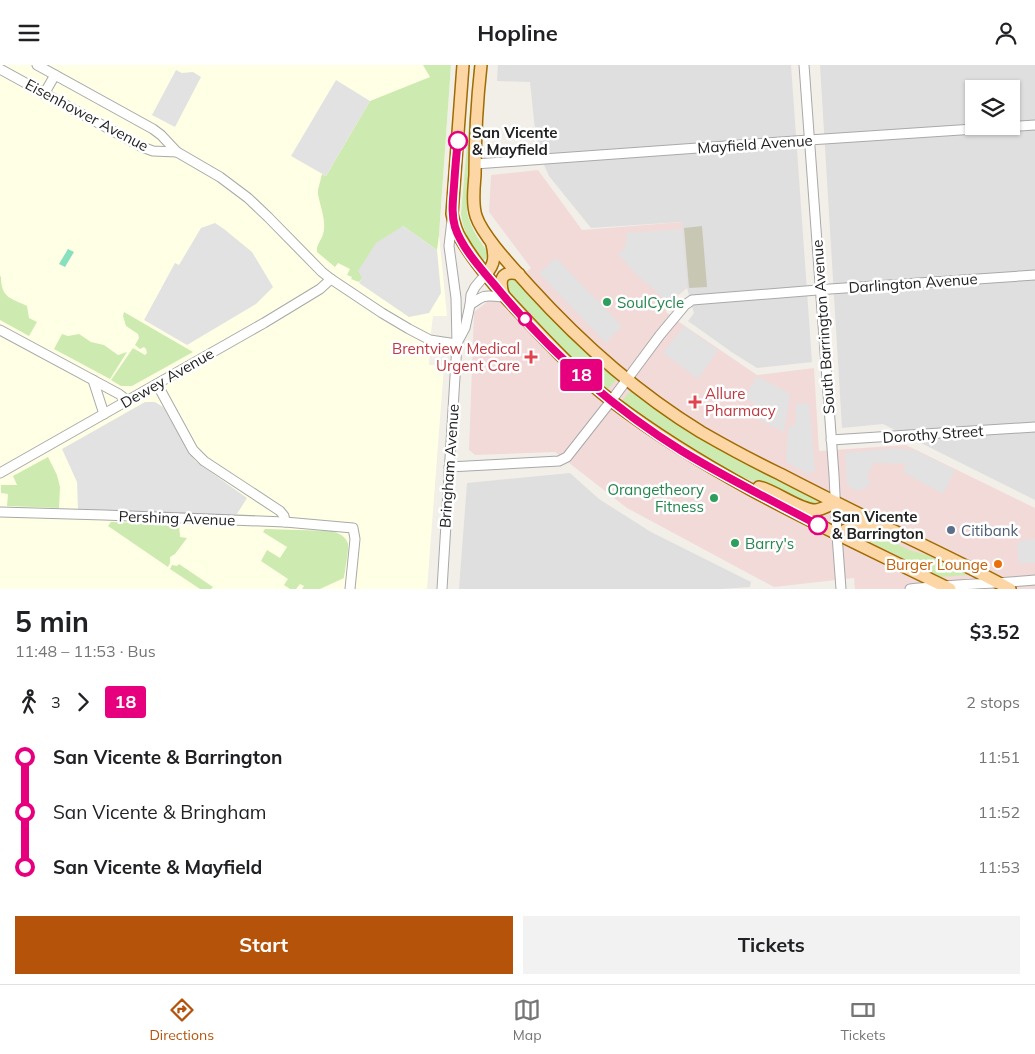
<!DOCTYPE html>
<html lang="en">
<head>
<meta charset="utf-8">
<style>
  body { margin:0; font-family:Mulish,sans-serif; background:#f2f2f2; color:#202124; height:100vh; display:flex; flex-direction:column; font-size:19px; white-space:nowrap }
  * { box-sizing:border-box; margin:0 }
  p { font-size:16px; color:#757577 }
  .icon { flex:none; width:28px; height:28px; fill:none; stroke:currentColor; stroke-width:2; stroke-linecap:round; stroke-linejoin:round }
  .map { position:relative; height:524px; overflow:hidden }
  .panel { display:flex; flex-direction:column; background:#fff; flex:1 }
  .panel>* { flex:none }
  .badge { padding:0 10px; border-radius:4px; font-size:18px; line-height:32px }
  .fabs { position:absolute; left:965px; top:15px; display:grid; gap:10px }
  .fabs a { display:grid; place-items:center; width:55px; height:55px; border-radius:0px; background:#fff; box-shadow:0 1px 4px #0004; font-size:25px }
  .map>.badge { position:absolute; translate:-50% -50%; box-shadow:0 0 0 2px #fff }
  .legs { display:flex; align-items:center; gap:8px; height:55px; padding:0 15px; font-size:16px }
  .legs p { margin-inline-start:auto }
  .head { display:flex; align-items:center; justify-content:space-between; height:85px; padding:0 15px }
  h1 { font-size:28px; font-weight:700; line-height:38px }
  .cta { display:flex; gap:10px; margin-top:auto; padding:10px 15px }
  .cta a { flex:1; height:58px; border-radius:0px; background:#b45309; color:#fff; font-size:20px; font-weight:700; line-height:58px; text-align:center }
  .cta a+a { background:#f2f2f2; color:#202124 }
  ul { padding:0 15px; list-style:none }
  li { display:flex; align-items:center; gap:18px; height:55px; font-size:19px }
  li i { display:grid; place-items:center; width:8px; height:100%; margin:0 6px; background:currentColor }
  li i::after { content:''; width:12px; height:12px; margin:-6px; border:4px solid; border-radius:50%; background:#fff }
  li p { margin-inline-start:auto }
  li:first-child i { background:linear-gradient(#0000 50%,currentColor 0) }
  li:last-child i { background:linear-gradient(currentColor 50%,#0000 0) }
  header { display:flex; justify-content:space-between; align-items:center; height:65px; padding:0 15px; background:#fff; font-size:22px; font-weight:700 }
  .tabs { display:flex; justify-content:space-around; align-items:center; height:70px; border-top:1px solid #e0e0e0; background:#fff; font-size:14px; color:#757577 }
  .tabs a { display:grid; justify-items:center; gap:2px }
  .tabs .selected { color:#b45309 }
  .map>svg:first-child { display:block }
  .residential { fill:#e0dfdf; fill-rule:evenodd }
  .commercial { fill:#f2dad9 }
  .education { fill:#ffffe5 }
  .construction { fill:#c7c7b4 }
  .grass { fill:#cdebb0 }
  .pitch { fill:#88e0be }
  .parking { fill:#e2e2e2 }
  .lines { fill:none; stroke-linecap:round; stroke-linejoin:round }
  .minor-casing { stroke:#a9a9a9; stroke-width:11 }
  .major-casing { stroke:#a06b00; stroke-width:14 }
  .minor { stroke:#fff; stroke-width:9 }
  .major { stroke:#fcd6a4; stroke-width:11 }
  .line-1-casing { stroke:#fff; stroke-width:11 }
  .line-1 { stroke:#e6007e; stroke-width:8 }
  .stop-1-dot { fill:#fff; stroke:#e6007e; stroke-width:2.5 }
  .leisure-dot { fill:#2e9e5b; stroke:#fff; stroke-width:2 }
  .health-dot { fill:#e0444e; stroke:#fff; stroke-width:2 }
  .service-dot { fill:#5c6f8a; stroke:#fff; stroke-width:2 }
  .food-dot { fill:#e8710a; stroke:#fff; stroke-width:2 }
  .labels { text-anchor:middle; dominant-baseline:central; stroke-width:5; stroke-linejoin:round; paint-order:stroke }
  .street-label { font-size:15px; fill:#222; stroke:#fff }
  .stop-label { font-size:15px; font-weight:bold; fill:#222; stroke:#fff; text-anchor:start }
  .leisure-label { font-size:15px; fill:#27864d; stroke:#fff; text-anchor:start }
  .health-label { font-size:15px; fill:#be3a42; stroke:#fff; text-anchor:end }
  .service-label { font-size:15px; fill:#4e5e75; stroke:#fff; text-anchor:start }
  .food-label { font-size:15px; fill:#c56008; stroke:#fff; text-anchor:end }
</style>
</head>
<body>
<header><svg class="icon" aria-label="menu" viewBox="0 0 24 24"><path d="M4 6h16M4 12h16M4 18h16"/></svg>Hopline<svg class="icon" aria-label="person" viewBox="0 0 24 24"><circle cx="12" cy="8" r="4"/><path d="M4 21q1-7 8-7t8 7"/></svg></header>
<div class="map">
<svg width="1035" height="524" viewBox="0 0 1035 524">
  <rect width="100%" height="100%" fill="#f2efe9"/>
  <g class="residential">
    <path d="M498 0H791L812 297 757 303 733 288 688 256 694 248 687 223 681 157 591 163 549 111 537 84 530 17 497 16Z"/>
    <path d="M820 0H1035V435L883 359 842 363ZM974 24H1011V61H974Z"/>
    <path d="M570 408 599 434 651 467 751 517 750 522 721 524H459L467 418Z"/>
  </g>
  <path class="commercial" d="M538 105 582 165 682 157 687 223 675 233 666 247 682 259 757 310 814 303 819 386 906 380 1035 443V524H855L854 513 774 522 627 443 555 387 475 390 469 385 474 247 531 203 489 147 491 110Z"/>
  <path class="education" d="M0 0H451L439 170 447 251H433L430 275 429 300 444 301 427 524H0Z"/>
  <path class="construction" d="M702 161 707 222 689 223 684 163Z"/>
  <g class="grass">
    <path d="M423 0H451L439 170 437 185 403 161 359 217 351 214 352 212 347 210 350 204 338 198 335 202 317 187C316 180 321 176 323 169 327 157 320 141 318 129V125L322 109 326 111 370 36 430 12Z"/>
    <path d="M474 0H478L467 148C472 166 479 175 490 190L483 196C470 182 464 168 461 149Z"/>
    <path d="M0 211 1 212C1 233 11 233 27 241L29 253 37 257 29 271 0 255Z"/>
    <path d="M513 211 615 312 616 315 609 323 606 324 573 294 537 260 505 224V216Z"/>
    <path d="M124 247 193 287 132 321H121L111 315 133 283 145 290 147 288 146 284 144 282 140 284 135 280 139 273 138 269 126 261 123 251Z"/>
    <path d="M62 269 68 271 79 269 91 277 104 280 118 290 127 287 110 314 54 284Z"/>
    <path d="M631 325 699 372 751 401 821 436 824 438 814 442 765 419 738 411 702 391 657 362 622 336Z"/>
    <path d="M48 392 57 410 60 422 59 443 7 441 8 429 1 428V420H17L13 411Z"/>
    <path d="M111 457 179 459 180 472 187 473 175 489 170 492V498L168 502 108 461Z"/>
    <path d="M265 464 332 466C338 468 346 471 348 479 349 484 345 506 344 513L320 524H302L304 521 300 519 296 524H290L284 520 288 514 261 496 267 485 280 493 287 482 263 467Z"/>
    <path d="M867 464 909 485 927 490 967 509V510L941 512 850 467Z"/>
    <path d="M179 499 213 522 211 524H200L170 504 172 500 177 501Z"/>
  </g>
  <path class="pitch" d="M68 184 74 187 65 202 59 199Z"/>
  <g class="parking">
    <path d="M176 5 182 8 193 7 201 12 175 62 152 50Z"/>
    <path d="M336 15 370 36 326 111 291 91Z"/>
    <path d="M215 158 224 164 252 187 273 222 256 239 187 280 144 255 175 198 179 200 201 163Z"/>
    <path d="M403 161 437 185 441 228 429 248 409 252 359 218 362 213 358 206 376 178Z"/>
    <path d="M682 164 687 222 674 233 669 238 637 210 618 189 623 185 626 178V168Z"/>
    <path d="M556 193 622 261 606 278 539 208Z"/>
    <path d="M684 261 718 285 698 314 663 288Z"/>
    <path d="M757 311 790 329 784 367 758 354 763 344 744 333Z"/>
    <path d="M145 337H155L163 342 184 379 195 396 247 433 237 449 222 450 78 445 77 417 62 384Z"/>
    <path d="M796 338 809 339 815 405 809 409 786 397 788 364 796 358Z"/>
    <path d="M896 383 899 384 914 385 955 405 943 429 903 407 906 399 873 398 867 413 871 415 867 422 857 426 847 420 845 388Z"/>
    <path d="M1035 474V498H1019L1017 482 1020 476Z"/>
  </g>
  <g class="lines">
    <defs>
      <g id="minor">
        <path d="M37 0 153 64 161 70 177 87 220 112 248 133 268 152 322 207 331 214 382 248 409 264 430 275 443 277 457 279"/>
        <path d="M804 0 834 410 837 470 841 524"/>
        <path d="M0 4 142 82 153 86 177 87"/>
        <path d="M44 29 55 10"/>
        <path d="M475 99 809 75 1035 60"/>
        <path d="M470 240C486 228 485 231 504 232"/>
        <path d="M0 265 119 329 128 336"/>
        <path d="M457 278 465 263 470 240 471 230 475 222 486 209"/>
        <path d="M93 315 104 349"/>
        <path d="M157 319 193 385 204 396 280 446 284 451 285 457"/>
        <path d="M831 375 1035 362"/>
        <path d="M449 402 559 396 567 392 611 336 660 270 685 240 692 235 830 224 1035 210"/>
        <path d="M0 408 264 258 320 224 331 214"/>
        <path d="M0 447 104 450 285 457 353 463 355 474 350 524"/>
        <path d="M442 524 457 279 456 233 449 181 452 155"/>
        <path d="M910 524C952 519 993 519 1035 515"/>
      </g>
      <g id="major">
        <path d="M463 0 452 149C454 158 456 167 461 174 475 199 500 227 520 248 549 279 579 311 613 337 716 415 834 467 950 524"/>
        <path d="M481 0C477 36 475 73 475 110 474 123 472 138 476 151 483 172 515 205 530 222 580 277 637 328 701 367 727 382 753 396 780 409 826 433 873 456 919 478 950 493 981 508 1010 524"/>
        <path d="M486 209C495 199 495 191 492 179"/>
        <path d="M503 229C499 215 501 205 519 209"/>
        <path d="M759 422C776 426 801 446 816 445 823 444 829 440 835 438"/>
        <path d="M837 470C854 459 860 458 879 467"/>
      </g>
    </defs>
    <use href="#minor" class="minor-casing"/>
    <use href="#major" class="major-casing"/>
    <use href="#minor" class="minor"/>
    <use href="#major" class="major"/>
  </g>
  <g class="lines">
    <defs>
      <path id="line-1" d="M458 76C456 91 455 106 454 121 453 135 451 149 455 162 462 184 484 207 498 224 550 287 613 343 682 386 726 413 773 436 818 460"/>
    </defs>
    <use href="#line-1" class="line-1-casing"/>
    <use href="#line-1" class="line-1"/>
  </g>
  <g class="stop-1-dot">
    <circle cx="458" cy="76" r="9"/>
    <circle cx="525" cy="254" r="6"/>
    <circle cx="818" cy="460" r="9"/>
  </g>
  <g class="leisure-dot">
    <circle cx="607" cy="237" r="5"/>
    <circle cx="714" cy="433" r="5"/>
    <circle cx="735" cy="478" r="5"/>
  </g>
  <g class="health-dot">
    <path d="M528.5 284.5h5v5h5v5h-5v5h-5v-5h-5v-5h5z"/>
    <path d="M692.5 329.5h5v5h5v5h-5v5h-5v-5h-5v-5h5z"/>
  </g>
  <circle class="service-dot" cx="951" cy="465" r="5"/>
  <circle class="food-dot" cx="998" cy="499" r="5"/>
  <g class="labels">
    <g class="street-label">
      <text transform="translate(87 50) rotate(28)">Eisenhower Avenue</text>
      <text transform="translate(755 79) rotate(-4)">Mayfield Avenue</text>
      <text transform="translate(913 218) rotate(-4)">Darlington Avenue</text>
      <text transform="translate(823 262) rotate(-94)">South Barrington Avenue</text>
      <text transform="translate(167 313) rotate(-30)">Dewey Avenue</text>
      <text transform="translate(933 369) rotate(-4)">Dorothy Street</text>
      <text transform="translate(449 401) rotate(-86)">Bringham Avenue</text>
      <text transform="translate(177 453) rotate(2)">Pershing Avenue</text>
    </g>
    <g class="stop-label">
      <text x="472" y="67">San Vicente<tspan x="472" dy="17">&amp; Mayfield</tspan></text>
      <text x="832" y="451">San Vicente<tspan x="832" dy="17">&amp; Barrington</tspan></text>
    </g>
    <g class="leisure-label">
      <text x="617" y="237">SoulCycle</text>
      <text x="704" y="424" text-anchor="end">Orangetheory<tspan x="704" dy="17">Fitness</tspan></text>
      <text x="745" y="478">Barry's</text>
    </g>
    <g class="health-label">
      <text x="520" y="283">Brentview Medical<tspan x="520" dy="17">Urgent Care</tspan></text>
      <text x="705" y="328" text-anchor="start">Allure<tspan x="705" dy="17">Pharmacy</tspan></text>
    </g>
    <g class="service-label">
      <text x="961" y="465">Citibank</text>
    </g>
    <g class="food-label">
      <text x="988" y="499">Burger Lounge</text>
    </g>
  </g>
</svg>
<div class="fabs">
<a><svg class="icon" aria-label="layers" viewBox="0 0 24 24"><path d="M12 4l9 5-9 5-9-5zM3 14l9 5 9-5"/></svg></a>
</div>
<b class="badge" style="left:581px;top:310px;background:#e6007e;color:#fff">18</b>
</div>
<section class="panel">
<div class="head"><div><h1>5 min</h1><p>11:48 – 11:53 · Bus</p></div><b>$3.52</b></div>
<div class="legs"><svg class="icon" aria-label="walk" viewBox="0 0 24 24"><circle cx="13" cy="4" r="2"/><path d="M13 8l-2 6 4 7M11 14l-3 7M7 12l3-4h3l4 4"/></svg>3<svg class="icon" aria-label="forward" viewBox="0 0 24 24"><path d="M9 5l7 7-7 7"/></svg><b class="badge" style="background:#e6007e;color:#fff">18</b><p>2 stops</p></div>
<ul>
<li><i style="color:#e6007e"></i><b>San Vicente &amp; Barrington</b><p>11:51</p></li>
<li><i style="color:#e6007e"></i><span>San Vicente &amp; Bringham</span><p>11:52</p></li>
<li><i style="color:#e6007e"></i><b>San Vicente &amp; Mayfield</b><p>11:53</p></li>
</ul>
<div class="cta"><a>Start</a><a>Tickets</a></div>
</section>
<nav class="tabs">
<a class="selected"><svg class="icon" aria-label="directions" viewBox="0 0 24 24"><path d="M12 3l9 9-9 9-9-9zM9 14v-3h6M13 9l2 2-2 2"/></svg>Directions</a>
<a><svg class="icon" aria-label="map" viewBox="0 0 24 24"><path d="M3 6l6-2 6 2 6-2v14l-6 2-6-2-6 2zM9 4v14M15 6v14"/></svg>Map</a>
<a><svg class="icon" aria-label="tickets" viewBox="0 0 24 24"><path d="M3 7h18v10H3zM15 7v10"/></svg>Tickets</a>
</nav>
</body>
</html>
